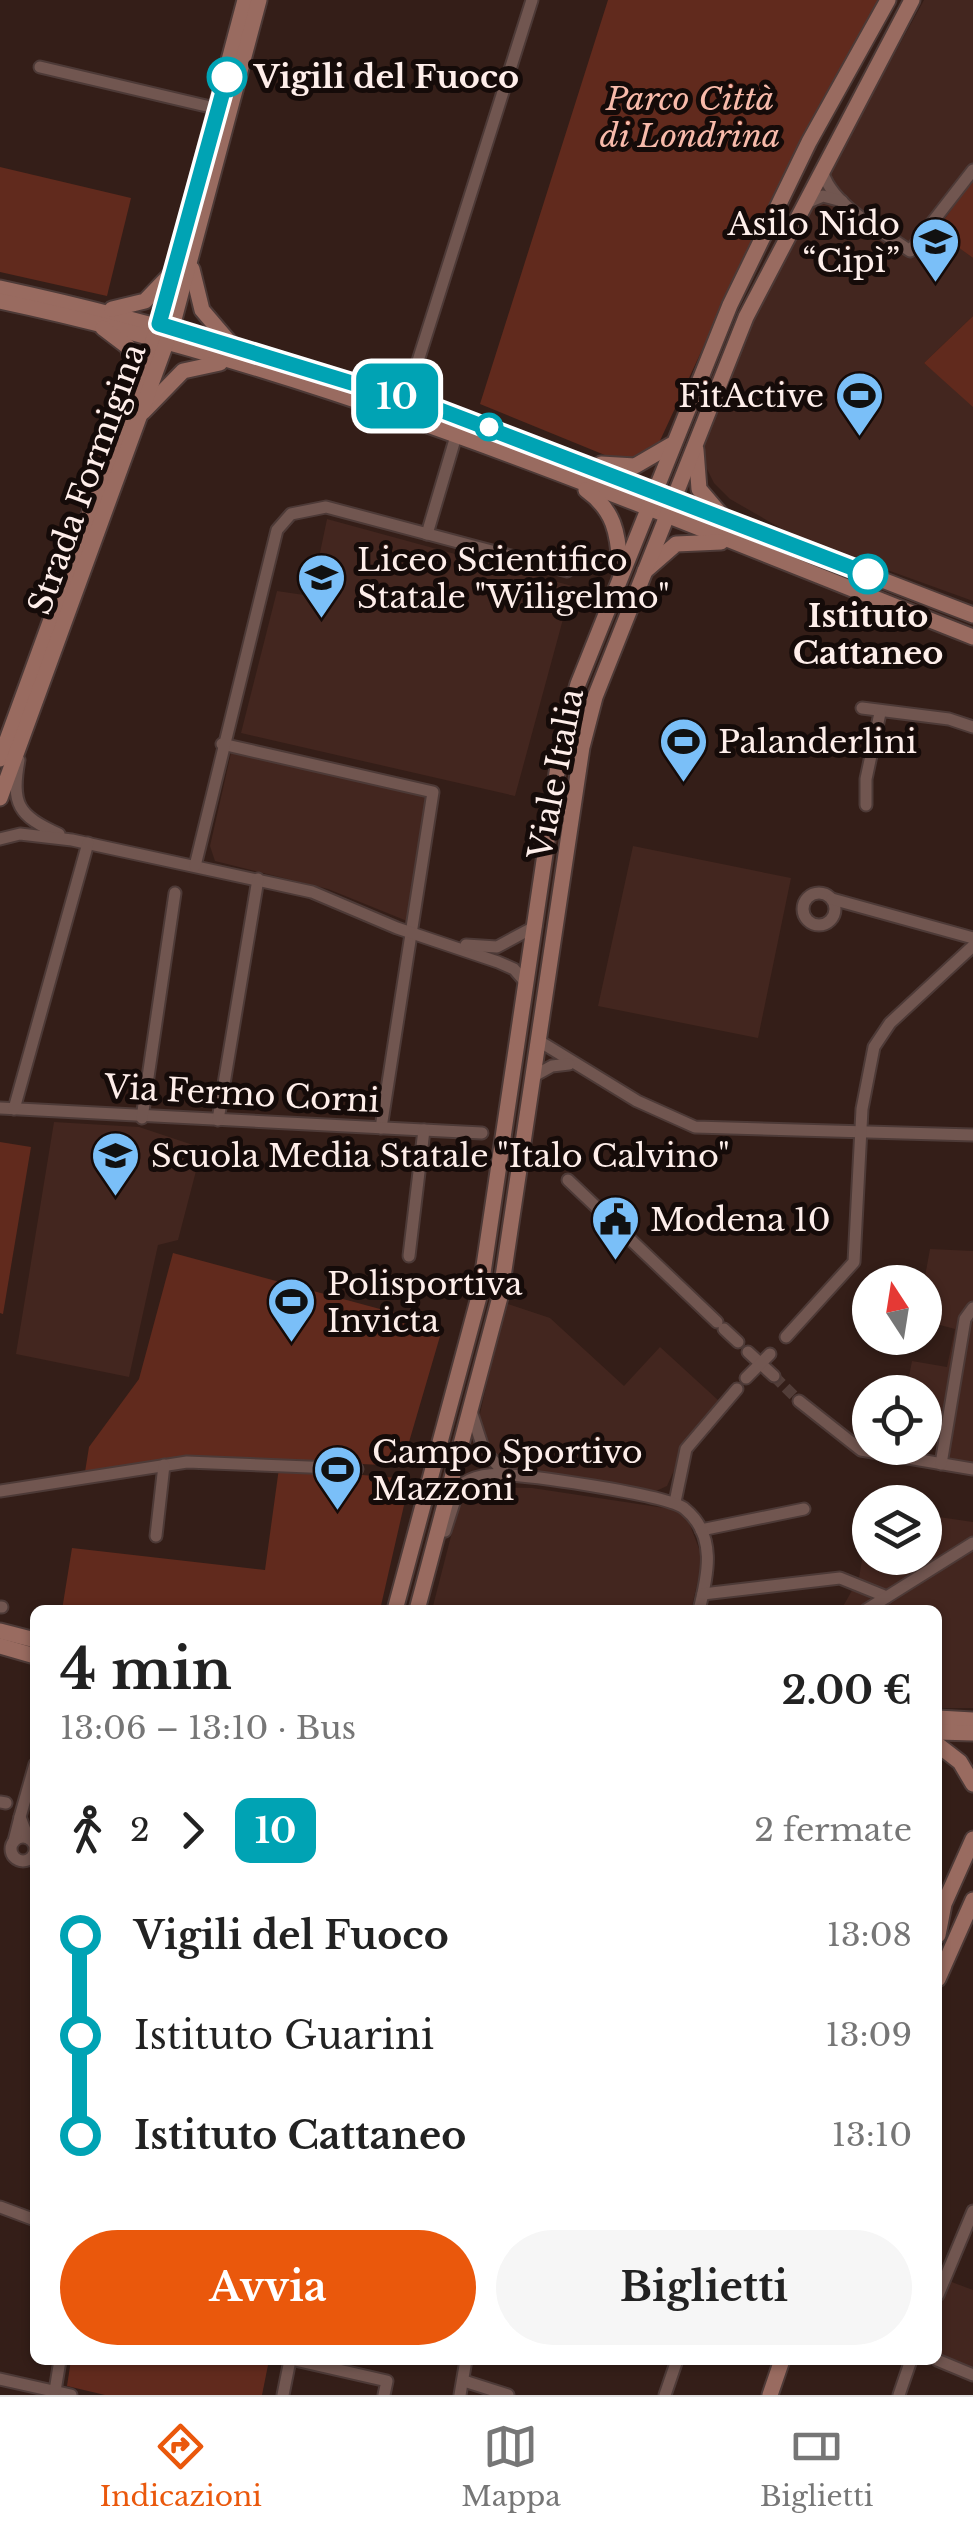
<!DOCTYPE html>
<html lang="it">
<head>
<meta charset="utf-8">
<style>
  body { margin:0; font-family:"Libre Baskerville",serif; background:#f6f6f6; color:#222; height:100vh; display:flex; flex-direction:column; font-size:38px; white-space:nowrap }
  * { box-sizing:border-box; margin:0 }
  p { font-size:32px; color:#767676 }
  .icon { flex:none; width:55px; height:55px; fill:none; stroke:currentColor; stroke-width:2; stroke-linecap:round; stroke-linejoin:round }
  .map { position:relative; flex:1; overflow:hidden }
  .panel { position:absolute; left:30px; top:1605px; width:912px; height:760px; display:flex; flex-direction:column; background:#fff; border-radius:15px; box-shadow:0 2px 8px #0004 }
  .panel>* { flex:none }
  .badge { padding:0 20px; border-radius:15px; font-size:35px; line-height:65px }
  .needle { width:65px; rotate:348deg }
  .controls { position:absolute; left:852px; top:1265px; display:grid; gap:20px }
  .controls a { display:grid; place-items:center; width:90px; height:90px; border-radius:50%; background:#fff; box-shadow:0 2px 8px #0004; font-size:50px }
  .map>.badge { position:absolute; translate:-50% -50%; box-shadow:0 0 0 5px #fff }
  .legs { display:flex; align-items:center; gap:15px; height:110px; padding:0 30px; font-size:32px }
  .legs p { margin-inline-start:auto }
  .head { display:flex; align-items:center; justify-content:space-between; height:170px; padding:0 30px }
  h1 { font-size:55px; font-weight:700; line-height:75px }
  .primary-button { display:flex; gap:20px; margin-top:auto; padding:20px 30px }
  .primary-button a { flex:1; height:115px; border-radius:60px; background:#ea580c; color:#fff; font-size:40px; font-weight:700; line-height:115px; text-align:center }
  .primary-button a+a { background:#f6f6f6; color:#222 }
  ul { padding:0 30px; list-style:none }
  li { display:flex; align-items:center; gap:35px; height:100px; font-size:38px }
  li i { display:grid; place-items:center; width:15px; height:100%; margin:0 12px; background:currentColor }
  li i::after { content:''; width:25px; height:25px; margin:-12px; border:8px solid; border-radius:50%; background:#fff }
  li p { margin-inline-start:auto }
  li:first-child i { background:linear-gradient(#0000 50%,currentColor 0) }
  li:last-child i { background:linear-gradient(currentColor 50%,#0000 0) }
  .dock { display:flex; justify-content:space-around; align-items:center; height:140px; border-top:2px solid #e0e0e0; background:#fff; font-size:28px; color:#767676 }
  .dock a { display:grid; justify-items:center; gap:5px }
  .dock .on { color:#ea580c }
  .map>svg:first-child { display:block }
  .built { fill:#43261f }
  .green { fill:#612a1d }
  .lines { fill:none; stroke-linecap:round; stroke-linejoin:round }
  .street-tunnel { stroke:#523d38; stroke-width:11; stroke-dasharray:11 5.5; stroke-linecap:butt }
  .street-casing { stroke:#4d3a37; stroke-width:15 }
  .secondary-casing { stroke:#4d3a37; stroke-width:19 }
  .street { stroke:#715650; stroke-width:11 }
  .secondary { stroke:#996b60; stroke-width:15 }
  .line-1-casing { stroke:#fff; stroke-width:22 }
  .line-1 { stroke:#00a3b4; stroke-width:15 }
  .stop-1-dot { fill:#fff; stroke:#00a3b4; stroke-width:5 }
  .labels { text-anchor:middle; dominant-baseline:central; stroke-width:10; stroke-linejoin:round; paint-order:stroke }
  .stop-label { font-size:32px; font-weight:bold; fill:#feeeea; stroke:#150b09; text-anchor:start }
  .park-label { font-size:32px; font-style:italic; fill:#f8baaa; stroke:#150b09 }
  .poi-label { font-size:32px; fill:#feeeea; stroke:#150b09; text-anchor:start }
  .street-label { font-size:32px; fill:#feeeea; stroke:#150b09 }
</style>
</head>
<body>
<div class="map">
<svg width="973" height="2395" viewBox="0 0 973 2395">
  <rect width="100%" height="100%" fill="#341e18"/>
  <g class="built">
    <path d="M924 0H973V179L936 230 973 258V316L924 363 973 404V601L796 537 730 499 714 483 703 461V449L735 362 782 259Z"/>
    <path d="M327 519 572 586 515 796 241 733 277 591 311 596Z"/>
    <path d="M231 753 427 796 407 921 328 889 215 861 210 846Z"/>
    <path d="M633 846 791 878 758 1038 598 1006Z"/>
    <path d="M54 1122 139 1127 202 1148 178 1240 158 1245 129 1377 16 1354Z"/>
    <path d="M930 1249 973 1251V1476L934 1470 940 1413 925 1410V1392H906L912 1361 947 1367 955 1329 925 1321 924 1282Z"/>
    <path d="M505 1303 550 1318 624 1386 660 1347 719 1401 688 1439 667 1486 656 1491 507 1467 490 1454 477 1427Z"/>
    <path d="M476 1487 532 1488 678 1510 688 1520 703 1559 691 1610H432L460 1501Z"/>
    <path d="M870 1512V1558H925V1515L973 1522V1708H938V1610H841L859 1578Z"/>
    <path d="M949 2281 973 2290V2369L938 2355V2309Z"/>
  </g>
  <g class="green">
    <path d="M608 0H881L764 216 658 445 640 459 617 460 480 404Z"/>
    <path d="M0 167 131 198 107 296 0 272Z"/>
    <path d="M973 179V258L936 231Z"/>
    <path d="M973 316V407L924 363Z"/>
    <path d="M0 1142 31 1147 3 1314 0 1313Z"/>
    <path d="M173 1253 443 1326 402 1466 196 1456 85 1472 89 1447 139 1379Z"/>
    <path d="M279 1468 410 1479 380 1610H62L72 1548 265 1570Z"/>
    <path d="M71 2360H269L262 2395H105L67 2386Z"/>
  </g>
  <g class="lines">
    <path class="street-tunnel" d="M774 1376 799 1401"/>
    <defs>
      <g id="street">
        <path d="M40 67 219 109"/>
        <path d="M822 169C829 204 882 231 910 251L973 170"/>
        <path d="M804 204 823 196 842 201"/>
        <path d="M406 399 532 0"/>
        <path d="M427 534 456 436"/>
        <path d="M862 708 949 719 973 727"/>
        <path d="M222 744 433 792 381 1128"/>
        <path d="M19 760C11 804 18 816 59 834"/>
        <path d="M866 805V779L880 713"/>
        <path d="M0 839 20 834 72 840 312 892 397 928 498 962 514 969 527 984"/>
        <path d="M195 866 277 530 291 514 326 507 567 571"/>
        <circle cx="819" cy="909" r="16"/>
        <path d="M832 899 973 938"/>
        <path d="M466 945 497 947 536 926"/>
        <path d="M539 1041 637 1101 695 1127 973 1135"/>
        <path d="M534 1076 552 1066 569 1064"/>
        <path d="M0 1108 482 1133"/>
        <path d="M14 1109 88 843"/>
        <path d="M142 1118 175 893"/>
        <path d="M218 1120 258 879"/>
        <path d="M568 1180 717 1322"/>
        <path d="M409 1256 424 1130"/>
        <path d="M724 1329 738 1342"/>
        <path d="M786 1337 854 1262 862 1109 874 1047 890 1023 973 946"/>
        <path d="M748 1352 774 1376"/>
        <path d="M746 1378 770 1354"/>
        <path d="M799 1401 861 1450 973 1469"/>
        <path d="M471 1411 484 1451 506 1474"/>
        <path d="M941 1464 965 1319 973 1308"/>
        <path d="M0 1491 187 1462 357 1469"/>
        <path d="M675 1502 686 1449 737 1389"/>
        <path d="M701 1530 804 1509"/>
        <path d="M445 1531 459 1487C472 1475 493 1473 510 1475 538 1477 670 1495 685 1509 717 1535 708 1575 699 1610"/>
        <path d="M156 1536 164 1465"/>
        <path d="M703 1594 840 1578 887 1597"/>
        <path d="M0 1607H2"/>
        <path d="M866 1610 973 1543"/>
        <path d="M0 1802 6 1803"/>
        <path d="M20 1817 35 1764"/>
        <circle cx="23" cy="1849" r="12"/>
        <path d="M14 1841 20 1817 28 1838"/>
        <path d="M0 2207 35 2220"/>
        <path d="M938 2295 973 2211"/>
        <path d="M295 2360 387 2381 384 2395"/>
        <path d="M937 2360 973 2375"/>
        <path d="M0 2379 71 2395"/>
        <path d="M464 2381 508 2395"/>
        <path d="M55 2391 60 2360"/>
        <path d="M283 2395 290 2360"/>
        <path d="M460 2395 466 2360"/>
        <path d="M665 2395 677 2360"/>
        <path d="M899 2395 911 2360"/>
      </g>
      <g id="secondary">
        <path d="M192 269 202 310 231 344"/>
        <path d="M0 288C340 361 650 491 973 615"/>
        <path d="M0 301C336 372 655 512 973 637"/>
        <path d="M112 309 145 301 168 277"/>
        <path d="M103 328 128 347 137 380"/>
        <path d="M143 412 183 371 220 363"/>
        <path d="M696 450 699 489 723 517"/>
        <path d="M601 464 635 466 671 445"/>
        <path d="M586 490C614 510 618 533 620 565"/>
        <path d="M645 571 676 544 721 542"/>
        <path d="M0 759 159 324 245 0"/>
        <path d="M0 798 172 327 259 0"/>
        <path d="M395 1610 480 1293 561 746 578 684 730 305 809 142 888 0"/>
        <path d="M417 1610 500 1297 582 747 595 697 746 317 912 0"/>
        <path d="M0 1631 35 1640"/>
        <path d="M0 1646 35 1656"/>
        <path d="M938 1718 973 1720"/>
        <path d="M938 1732 973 1733"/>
        <path d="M938 1745 960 1762 973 1784"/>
        <path d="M938 1935 944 1904 973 1839"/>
        <path d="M938 1979 973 1900"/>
        <path d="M770 2395 782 2360"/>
      </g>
    </defs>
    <use href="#street" class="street-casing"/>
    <use href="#secondary" class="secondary-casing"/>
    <use href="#street" class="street"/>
    <use href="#secondary" class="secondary"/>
  </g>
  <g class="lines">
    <defs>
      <path id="line-1" d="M227 77 159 324 440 410 868 574"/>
    </defs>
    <use href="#line-1" class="line-1-casing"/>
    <use href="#line-1" class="line-1"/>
  </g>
  <defs>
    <symbol id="school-pin" viewBox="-11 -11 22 30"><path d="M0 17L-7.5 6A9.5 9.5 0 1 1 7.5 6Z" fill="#7abff8" stroke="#150b09"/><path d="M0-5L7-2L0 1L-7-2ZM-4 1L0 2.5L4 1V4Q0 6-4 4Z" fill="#111"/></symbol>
    <symbol id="stadium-pin" viewBox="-11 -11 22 30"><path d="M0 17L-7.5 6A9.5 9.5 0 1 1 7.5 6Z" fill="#7abff8" stroke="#150b09"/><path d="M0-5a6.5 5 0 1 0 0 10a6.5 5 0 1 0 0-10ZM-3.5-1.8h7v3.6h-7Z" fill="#111"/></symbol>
    <symbol id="civic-pin" viewBox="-11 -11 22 30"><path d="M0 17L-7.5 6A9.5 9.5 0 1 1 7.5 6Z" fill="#7abff8" stroke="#150b09"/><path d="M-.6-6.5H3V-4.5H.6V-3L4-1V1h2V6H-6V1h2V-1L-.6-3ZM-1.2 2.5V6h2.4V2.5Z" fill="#111"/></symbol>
  </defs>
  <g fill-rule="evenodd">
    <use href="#school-pin" x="908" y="214" width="55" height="75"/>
    <use href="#stadium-pin" x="832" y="368" width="55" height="75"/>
    <use href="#school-pin" x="294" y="550" width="55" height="75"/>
    <use href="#stadium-pin" x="656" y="714" width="55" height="75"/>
    <use href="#school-pin" x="88" y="1128" width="55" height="75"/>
    <use href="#civic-pin" x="588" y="1192" width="55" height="75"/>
    <use href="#stadium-pin" x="264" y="1274" width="55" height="75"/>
    <use href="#stadium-pin" x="310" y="1442" width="55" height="75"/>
  </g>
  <g class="stop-1-dot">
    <circle cx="227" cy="77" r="18"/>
    <circle cx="489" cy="427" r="12"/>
    <circle cx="868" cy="574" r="18"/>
  </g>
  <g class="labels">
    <g class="stop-label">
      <text x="254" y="77">Vigili del Fuoco</text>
      <text x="868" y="616" text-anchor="middle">Istituto<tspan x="868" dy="37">Cattaneo</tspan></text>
    </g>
    <g class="park-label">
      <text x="690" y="99">Parco Città<tspan x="690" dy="37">di Londrina</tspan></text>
    </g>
    <g class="poi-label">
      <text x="900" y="224" text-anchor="end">Asilo Nido<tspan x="900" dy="37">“Cipì”</tspan></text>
      <text x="824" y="396" text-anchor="end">FitActive</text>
      <text x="357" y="560">Liceo Scientifico<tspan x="357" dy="37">Statale "Wiligelmo"</tspan></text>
      <text x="718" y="742">Palanderlini</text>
      <text x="151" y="1156">Scuola Media Statale "Italo Calvino"</text>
      <text x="650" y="1220">Modena 10</text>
      <text x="327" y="1284">Polisportiva<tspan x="327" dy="37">Invicta</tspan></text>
      <text x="372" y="1452">Campo Sportivo<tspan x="372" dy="37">Mazzoni</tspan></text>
    </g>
    <g class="street-label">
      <text transform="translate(87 479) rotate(-70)">Strada Formigina</text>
      <text transform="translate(556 774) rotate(-79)">Viale Italia</text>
      <text transform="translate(242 1094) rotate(3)">Via Fermo Corni</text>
    </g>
  </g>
</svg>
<div class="controls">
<a><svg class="needle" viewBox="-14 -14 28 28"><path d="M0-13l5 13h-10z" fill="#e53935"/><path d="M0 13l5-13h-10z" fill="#767676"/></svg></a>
<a><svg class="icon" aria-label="locate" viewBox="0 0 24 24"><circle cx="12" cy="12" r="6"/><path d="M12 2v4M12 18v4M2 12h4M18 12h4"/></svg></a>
<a><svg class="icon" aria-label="layers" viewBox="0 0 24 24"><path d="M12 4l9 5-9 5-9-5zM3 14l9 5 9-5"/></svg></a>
</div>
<b class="badge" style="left:397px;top:396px;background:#00a3b4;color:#fff">10</b>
<section class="panel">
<div class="head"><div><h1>4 min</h1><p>13:06 – 13:10 · Bus</p></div><b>2.00 €</b></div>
<div class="legs"><svg class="icon" aria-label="walk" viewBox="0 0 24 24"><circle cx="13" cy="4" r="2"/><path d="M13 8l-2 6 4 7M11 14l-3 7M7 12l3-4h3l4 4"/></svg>2<svg class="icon" aria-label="forward" viewBox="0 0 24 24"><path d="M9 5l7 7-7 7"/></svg><b class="badge" style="background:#00a3b4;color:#fff">10</b><p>2 fermate</p></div>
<ul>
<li><i style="color:#00a3b4"></i><b>Vigili del Fuoco</b><p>13:08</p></li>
<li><i style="color:#00a3b4"></i><span>Istituto Guarini</span><p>13:09</p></li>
<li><i style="color:#00a3b4"></i><b>Istituto Cattaneo</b><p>13:10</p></li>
</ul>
<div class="primary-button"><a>Avvia</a><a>Biglietti</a></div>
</section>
</div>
<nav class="dock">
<a class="on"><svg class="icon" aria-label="directions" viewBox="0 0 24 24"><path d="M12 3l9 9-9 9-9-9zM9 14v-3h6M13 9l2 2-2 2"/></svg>Indicazioni</a>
<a><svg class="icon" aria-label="map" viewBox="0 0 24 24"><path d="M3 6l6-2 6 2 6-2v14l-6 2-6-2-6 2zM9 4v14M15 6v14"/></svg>Mappa</a>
<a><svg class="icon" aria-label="tickets" viewBox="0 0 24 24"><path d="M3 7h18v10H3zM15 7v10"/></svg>Biglietti</a>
</nav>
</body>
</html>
